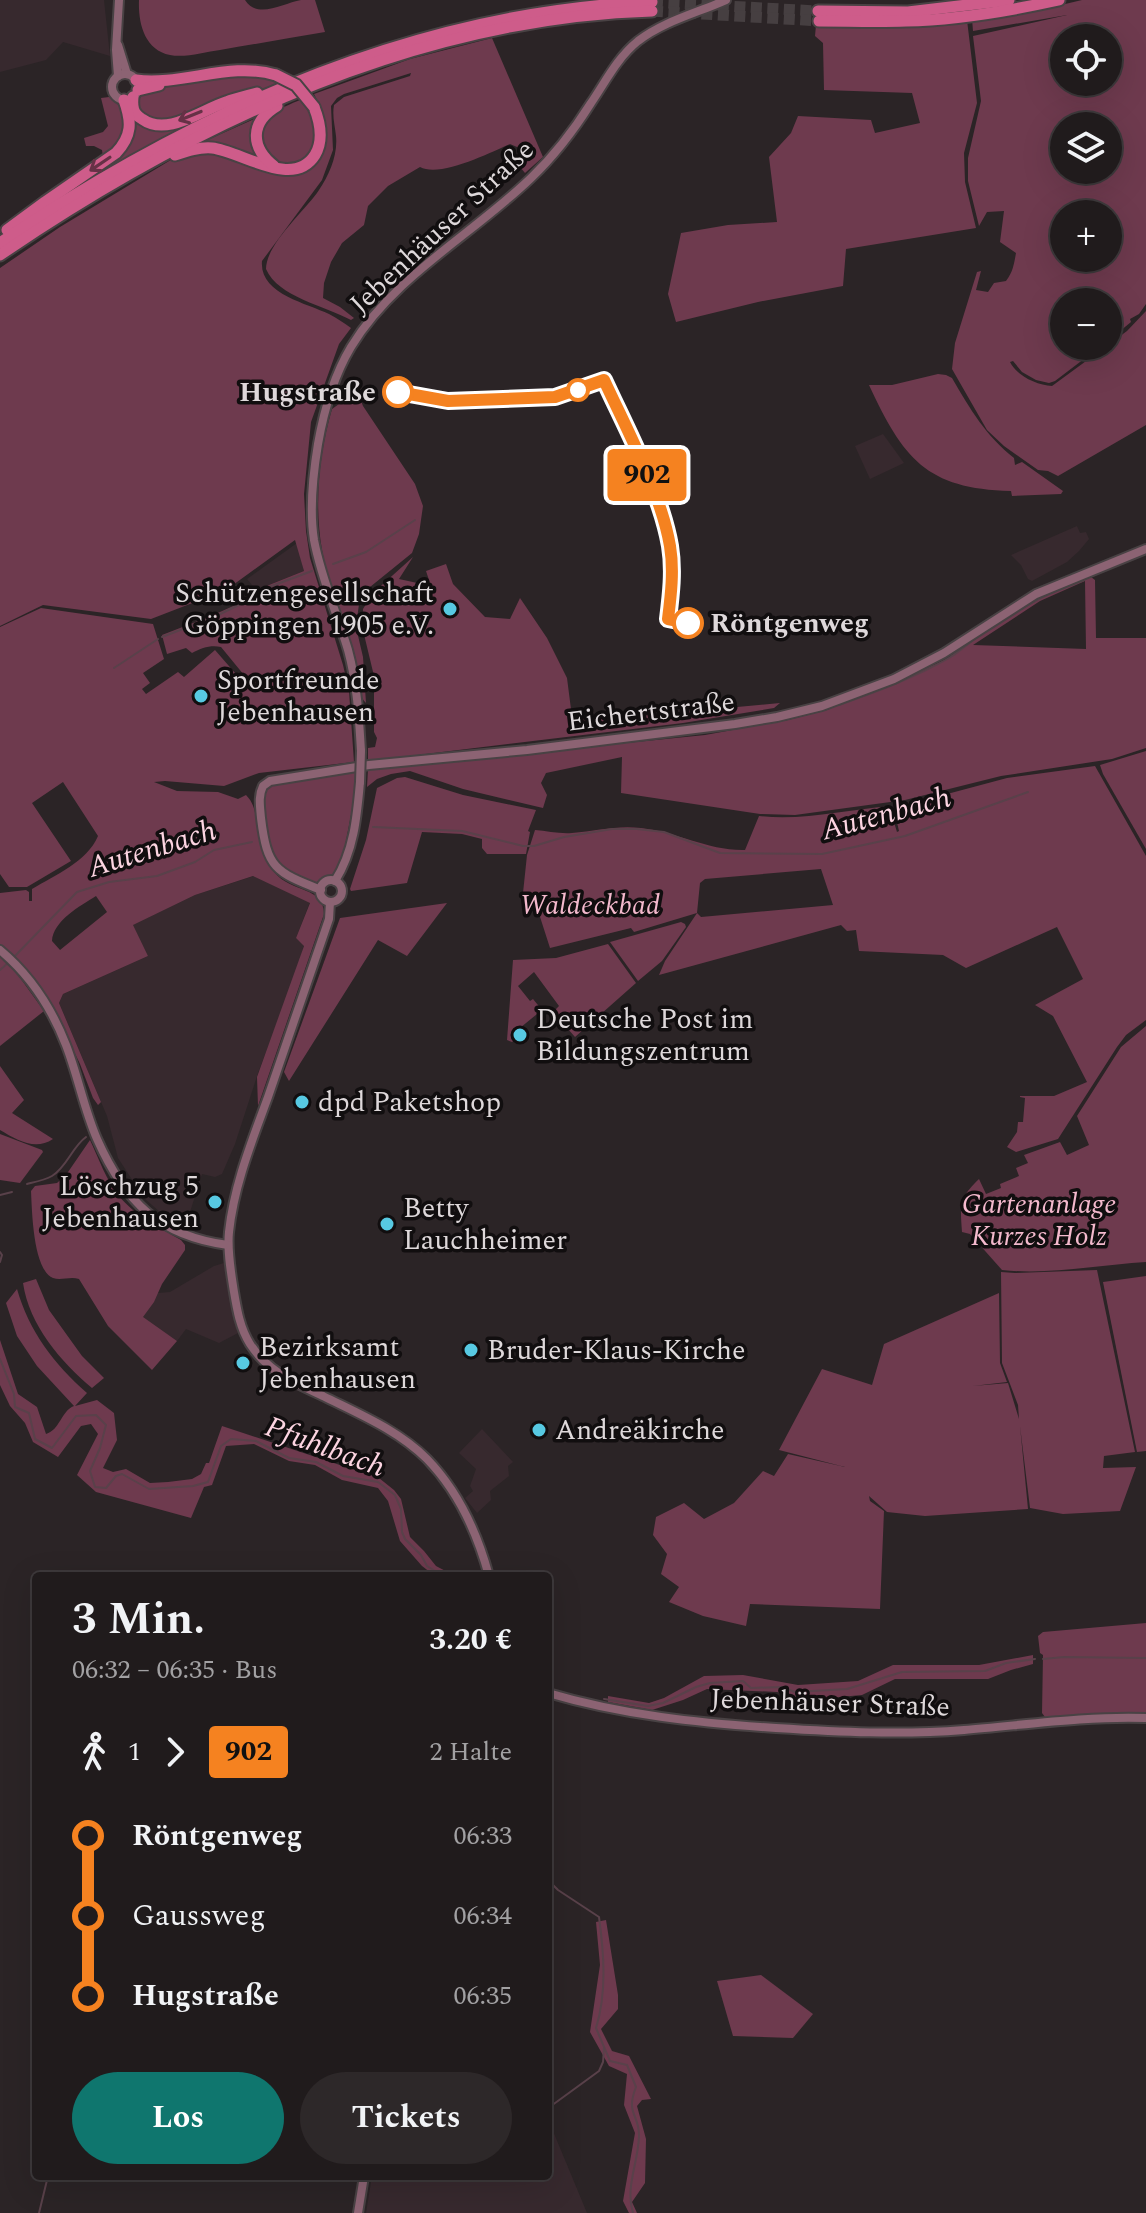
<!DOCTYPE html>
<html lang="de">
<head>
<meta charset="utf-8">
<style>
  body { margin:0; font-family:Spectral,serif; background:#2d2829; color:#f1f3f6; height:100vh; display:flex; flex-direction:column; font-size:30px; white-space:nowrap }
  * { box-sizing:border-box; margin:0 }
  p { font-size:26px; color:#a2a1a3 }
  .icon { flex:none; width:44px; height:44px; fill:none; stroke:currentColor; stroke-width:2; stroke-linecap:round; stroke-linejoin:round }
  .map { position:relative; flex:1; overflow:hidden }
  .drawer { position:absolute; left:32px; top:1572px; width:520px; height:608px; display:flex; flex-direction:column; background:#201b1c; border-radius:8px; box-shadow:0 8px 32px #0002,0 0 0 2px #3d393b }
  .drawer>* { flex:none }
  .badge { padding:0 16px; border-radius:6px; font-size:28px; line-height:52px }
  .fabs { position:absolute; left:1050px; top:24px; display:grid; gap:16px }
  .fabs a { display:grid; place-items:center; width:72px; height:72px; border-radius:50%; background:#201b1c; box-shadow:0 8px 32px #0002,0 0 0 2px #3d393b; font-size:40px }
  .map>.badge { position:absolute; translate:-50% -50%; box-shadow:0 0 0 4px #fff }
  .legs { display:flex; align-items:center; gap:12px; height:88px; padding:0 40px; font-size:26px }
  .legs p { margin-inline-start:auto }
  .headline { display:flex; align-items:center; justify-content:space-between; height:136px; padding:0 40px }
  h1 { font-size:44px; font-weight:700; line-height:60px }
  .button { display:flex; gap:16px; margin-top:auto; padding:16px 40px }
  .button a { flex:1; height:92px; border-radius:48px; background:#0f766e; color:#fff; font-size:32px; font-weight:700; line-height:92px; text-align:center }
  .button a+a { background:#2d2829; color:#f1f3f6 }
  ul { padding:0 40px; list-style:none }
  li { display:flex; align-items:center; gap:28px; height:80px; font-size:30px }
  li i { display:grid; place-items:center; width:12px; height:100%; margin:0 10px; background:currentColor }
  li i::after { content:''; width:20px; height:20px; margin:-10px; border:6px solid; border-radius:50%; background:#201b1c }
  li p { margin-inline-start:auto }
  li:first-child i { background:linear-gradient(#0000 50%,currentColor 0) }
  li:last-child i { background:linear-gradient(currentColor 50%,#0000 0) }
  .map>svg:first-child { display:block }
  .built { fill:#37292e }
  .green { fill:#6e3a4e; fill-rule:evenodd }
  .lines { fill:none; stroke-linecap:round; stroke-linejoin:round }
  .stream { stroke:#59414a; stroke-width:2 }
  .highway-tunnel { stroke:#463f41; stroke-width:11; stroke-dasharray:11 5.5; stroke-linecap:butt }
  .secondary-casing { stroke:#494244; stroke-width:12 }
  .highway-casing { stroke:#494244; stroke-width:15 }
  .secondary { stroke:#8c6373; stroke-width:8 }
  .highway { stroke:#ce5c8a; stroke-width:11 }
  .secondary-bridge-casing { stroke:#494244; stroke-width:12; stroke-linecap:butt }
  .highway-bridge-casing { stroke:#494244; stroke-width:15; stroke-linecap:butt }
  .secondary-bridge { stroke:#8c6373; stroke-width:8 }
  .highway-bridge { stroke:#ce5c8a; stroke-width:11 }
  .oneway { stroke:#663146 }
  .line-1-casing { stroke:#fff; stroke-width:18 }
  .line-1 { stroke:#f58220; stroke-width:12 }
  .stop-1-dot { fill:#fff; stroke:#f58220; stroke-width:4 }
  .poi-dot { fill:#57c9e2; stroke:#110e0f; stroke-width:3 }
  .labels { text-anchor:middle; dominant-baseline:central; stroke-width:7; stroke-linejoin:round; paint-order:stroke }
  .street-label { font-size:28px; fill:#ded8da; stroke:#110e0f }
  .stop-label { font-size:28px; font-weight:bold; fill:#ded8da; stroke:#110e0f; text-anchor:end }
  .poi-label { font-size:28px; fill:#ded8da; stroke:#110e0f; text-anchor:start }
  .park-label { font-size:28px; font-style:italic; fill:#f4b9cd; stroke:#110e0f }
  .water-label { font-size:30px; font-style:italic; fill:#fcd4e1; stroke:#110e0f }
</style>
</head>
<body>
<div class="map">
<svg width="1146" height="2213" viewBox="0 0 1146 2213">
  <rect width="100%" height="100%" fill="#2b2426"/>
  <g class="built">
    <path d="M0 0H104L110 56 63 42 46 60 0 72Z"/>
    <path d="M883 434 904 463 870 479 855 446Z"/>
    <path d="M1077 526 1080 533 1086 532 1089 539 1079 551 1067 562 1032 581 1028 579 1021 565 1011 555Z"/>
    <path d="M297 543 304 571 269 585 258 592 247 579Z"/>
    <path d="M254 876 310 902 296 938 304 945 296 973 258 1073 235 1144 222 1174 215 1177 202 1174 185 1228 169 1220 144 1198 118 1158 107 1116 59 1003 63 994 148 956 132 925 195 895Z"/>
    <path d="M224 1263 238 1333 219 1343 186 1329 177 1341 142 1318 158 1293 170 1292 214 1266Z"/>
    <path d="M482 1429 513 1462 508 1466 509 1476 490 1491 491 1500 477 1513 465 1498 473 1491 470 1486 476 1469 459 1453Z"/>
    <path d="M548 2119 587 2213H366L372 2176H548Z"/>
  </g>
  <g class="green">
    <path d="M139 0H245C258 20 283 3 301 0 305 0 310 0 315 0L325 32C290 38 255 44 220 50 205 52 185 58 170 55 144 50 138 22 139 0Z"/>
    <path d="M1082 0H1146V304L1139 314 1130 319 1131 322 1108 341V302H1064V346H1101L1055 381 1049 383 1036 380 1022 372 1013 361 1010 362C1017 376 1037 385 1052 386L1127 331 1146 311V425L1058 476 1048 471 1038 470 1004 446 987 430 952 369 955 343 977 272 981 271 976 290 988 292 994 283 1006 281C1013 272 1014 264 1016 253L1000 242 1004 211 987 212 979 226 968 181V158L981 101 973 36 1067 15 973 31 972 19 1040 10ZM1064 38H1108V82H1064ZM1064 126H1108V170H1064ZM1064 214H1108V258H1064Z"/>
    <path d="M967 20 977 103 964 153 965 182 976 228 846 249 843 286 758 302 676 322 668 294 681 233 728 225 777 222 769 157 791 133 798 116 871 120 875 133 920 123 912 93 824 90 823 43 815 36 816 25 911 26Z"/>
    <path d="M492 38 543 157 525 173 520 167 525 163 524 150 510 144C489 153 440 178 420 167L388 186 368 206 364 225 342 243 331 262 324 283 323 298 340 307 354 318 351 320C325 306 278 297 266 269 266 244 305 211 319 190 329 175 338 155 336 136 335 126 332 116 334 105L344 97 410 76 411 73 344 94 337 98 331 106 333 150 322 180 262 261C259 294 307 303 329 314 337 318 344 323 351 328L339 344 311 422 304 494 306 531 310 558 343 665 349 691 354 762 259 773 224 786 165 781 154 782 177 791 218 792 238 799 246 795C258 807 255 822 259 837 262 849 266 862 274 872 291 893 324 886 324 914L258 1106 257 1077 304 946 296 938 310 903 253 876 195 895 133 925 148 956 63 994 59 1003 101 1102 98 1105 93 1098 80 1064 49 1000 20 962 0 944V893L26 890 29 892V901H32V889C55 875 87 862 98 836L63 782 32 803 71 861 27 887H9L0 874V627L41 608 153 624 164 659 143 673 150 683 142 689 146 694 178 672 184 677 215 650 249 689 253 686 221 647C210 645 202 648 192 653L186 648 167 654 162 635 211 616 249 599 269 585 304 571 295 540 226 590 151 619 43 605 0 626V268L60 227 174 158 204 150 304 169 325 130 319 104 314 94 410 59ZM96 896 107 912 60 950 52 941C53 921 80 906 96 896Z"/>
    <path d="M249 75 270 78 281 83 162 122 138 114V97C152 82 227 77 249 75Z"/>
    <path d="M109 97C131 106 124 121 123 142L103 157 102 150 94 146H86L84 138 103 132 108 126 101 98Z"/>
    <path d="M303 99C325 129 323 168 278 164L261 145C262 115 277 109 303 99Z"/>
    <path d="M240 102 101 172 100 170 115 159 132 114 155 128Z"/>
    <path d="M259 117 257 121 265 162 202 145 205 141Z"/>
    <path d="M938 374 946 375 952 378C970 409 986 436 1014 458L1015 465 1022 462 1063 491 1061 494 1012 496 1011 491C926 489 903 458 869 385H892Z"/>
    <path d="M359 396 363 406 415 484 423 506 419 534 412 553 370 587 359 604 356 627 363 657 366 703C355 692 359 671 355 656 345 621 328 586 322 550 314 504 319 453 332 409L346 399Z"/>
    <path d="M413 557 399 579 431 586 426 571 446 564 453 584 485 617 510 619 520 598 547 638 567 678 572 717 609 719 780 703 774 708 683 723 368 761V748L375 747 377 738 374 732V676L362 626 363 609 373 593Z"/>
    <path d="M1085 577 1086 579 1091 577 1095 580 1096 638H1146V748L1112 759 1001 776 905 800 795 815 760 814 621 793 622 757 546 773 541 783 547 795 543 808 463 789 410 771 391 774 377 779 367 787 368 769 705 735 788 720 827 710 943 661 963 648 972 638 1032 600ZM1085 581 1086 649 973 645 1040 601Z"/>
    <path d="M1146 751V849L1103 774 1100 765Z"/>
    <path d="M1095 766 1146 856V1020L1126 1035 1117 1047 1058 1139 1016 1152 1007 1147 1017 1132 1018 1122H1023L1025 1098 1020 1097V1096H1054L1087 1082 1053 1016 1035 1005 1083 979 1057 927 966 968 943 955 859 951 856 930 847 931 841 925 659 975 665 961 697 913 634 932 631 928 550 948 533 895 523 893 527 855 535 830C547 831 560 834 572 833 596 831 617 825 641 828 677 832 709 851 745 850L759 816C802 821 846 810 889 806L897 832 899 831 893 805 921 801 1007 778ZM821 869 833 905 701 917 697 913 700 883 705 879Z"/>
    <path d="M356 772 355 794 345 846 346 853C342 860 338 868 333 874 315 894 286 873 275 857 268 845 261 802 267 790 271 783 277 783 283 781Z"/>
    <path d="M405 777 463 795 536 810 528 831 530 832 526 854H487L482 848V839L462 834 422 832 407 883 351 891 350 889 366 840 377 788 397 778Z"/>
    <path d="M447 903 407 956 378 940 289 1081 284 1072 340 918Z"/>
    <path d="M681 922 685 924 686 927 662 961 638 981 610 942Z"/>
    <path d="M608 944 636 983 575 1037 553 1012 559 1006 534 972 518 986 530 1001 533 999 542 1010 515 1032 518 1038 512 1042 507 1040 513 960 556 958Z"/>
    <path d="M0 954 13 968 44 1011 0 1046Z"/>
    <path d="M1146 1026V1262C1099 1265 1049 1275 1002 1270L970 1234 962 1232C960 1205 959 1198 979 1179L986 1194 1001 1188 1000 1184 1019 1176 1016 1168 1028 1163 1024 1155 1060 1142 1067 1155 1089 1145 1077 1116 1121 1047Z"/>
    <path d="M0 1066 24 1100 12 1113 53 1139C35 1151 17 1140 0 1130Z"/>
    <path d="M0 1134 42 1150 43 1152 20 1183 0 1180Z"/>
    <path d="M90 1140C99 1159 106 1180 119 1196 134 1215 160 1228 181 1240L185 1245V1250L162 1284 154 1302 143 1317 177 1341 152 1370 108 1326 79 1279C70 1276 61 1281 53 1278 33 1270 32 1210 31 1191L35 1186 57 1183 66 1175Z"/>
    <path d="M1097 1270 1135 1452 1104 1456 1103 1468 1136 1467 1120 1511 1063 1514 1030 1508 1020 1426 1028 1509 925 1516 887 1512 869 1496 870 1501 884 1511 880 1609 750 1604 746 1626 703 1616 669 1602 679 1587 661 1574 667 1554 653 1535 656 1517 684 1503 704 1519 734 1503 763 1471 774 1476 788 1454 845 1467 779 1450 822 1369 872 1385 884 1344 999 1293 1000 1363 1007 1382 973 1386 1008 1383 1019 1419 1018 1405 1002 1363 1001 1272 1015 1273Z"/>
    <path d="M1146 1276V1451L1137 1452 1103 1282Z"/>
    <path d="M36 1279 49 1310 82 1356 104 1378 92 1388C61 1362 29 1325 23 1283Z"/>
    <path d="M17 1289C29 1331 54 1364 87 1393L75 1406 97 1400 114 1413 117 1440 103 1468 113 1472 126 1469 150 1483 168 1482 192 1479 201 1474 206 1463H209L222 1426 379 1478 394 1490 401 1499 410 1537 424 1551 436 1566 455 1576H435L422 1566 400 1541 388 1501 378 1488 342 1480 315 1465 289 1461 254 1444 226 1446 212 1485 204 1487 191 1518 96 1492 77 1475 98 1434 91 1424 81 1426 58 1457 33 1442 25 1423 10 1406 0 1385V1340L18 1394 37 1407 46 1434C60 1430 61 1411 74 1406L37 1366 17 1336 6 1303Z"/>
    <path d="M1146 1623V1713L1045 1717 1042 1713 1043 1655 1040 1653 1038 1636 1043 1632Z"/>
    <path d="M1033 1655V1664L1011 1670 988 1679H895L862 1695 807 1700 777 1692 707 1689 683 1700 652 1710 608 1702V1696L649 1703 664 1698 704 1676 743 1675 798 1685 858 1681 893 1665H979Z"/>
    <path d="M606 1920 618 1995V2009L601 2029 612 2051 629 2056 651 2099 642 2100 637 2106 646 2139 645 2183 632 2202 637 2213H629L623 2201 635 2133 624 2105 627 2074 609 2066 590 2032 600 1965 596 1922Z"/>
    <path d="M761 1975 813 2014 793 2038 733 2036 717 1981Z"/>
  </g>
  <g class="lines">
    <g class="stream">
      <path d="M333 564 366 552 415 520"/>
      <path d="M1020 609 1049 594 1084 580"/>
      <path d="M162 637 214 617 249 600 269 587 312 571"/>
      <path d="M114 668 158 639"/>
      <path d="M839 705C876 692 914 678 949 658 962 650 972 640 984 632"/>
      <path d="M373 827 462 831 523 846H534L564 837 612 829H637L664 832 720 853 822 854 905 836 1028 792"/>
      <path d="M13 958 77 892 109 882 157 876 195 862 214 850 252 842"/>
      <path d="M0 970 9 962"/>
      <path d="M27 1184C35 1182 45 1180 52 1176 67 1167 72 1147 86 1137"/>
      <path d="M0 1195 12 1192"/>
      <path d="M0 1252 2 1255 0 1262"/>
      <path d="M0 1359 14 1394 15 1407 29 1413 35 1439 52 1448 76 1416 96 1415 106 1425 100 1448 90 1471 95 1487 106 1488 116 1476 122 1474 149 1489 193 1486 208 1482 221 1446 231 1439 256 1441 289 1458 316 1462 343 1476 378 1482 395 1495 401 1509 402 1532 405 1539 421 1555 427 1566 443 1576"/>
      <path d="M1043 1659 1064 1657 1146 1658"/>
      <path d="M604 1699 648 1706 663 1703 696 1687 710 1683 743 1681 751 1688 782 1687 795 1692 847 1689 902 1672 985 1671 1006 1663 1035 1659"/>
      <path d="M548 1880 558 1890 599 1917C604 1954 607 1992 596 2028L610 2061 627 2065 636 2087C625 2115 640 2114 639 2137 638 2163 625 2188 633 2213"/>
      <path d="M551 2106 599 2071 603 2062 604 2048"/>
      <path d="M39 2213 48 2176"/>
    </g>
    <g class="highway-tunnel">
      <path d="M652 2 818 11"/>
      <path d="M652 11 819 21"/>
    </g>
    <defs>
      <g id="secondary">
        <path d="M118 45 127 74"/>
        <circle cx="125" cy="87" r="13"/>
        <path d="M118 76 116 50 119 0"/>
        <path d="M361 751C359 717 357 683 348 650 337 613 321 578 314 540 309 509 313 474 318 444 324 410 333 377 351 347 394 276 472 235 531 178 554 156 574 130 591 103 606 81 617 58 638 41 664 21 697 13 726 0"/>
        <circle cx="331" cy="891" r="11"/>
        <path d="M335 881C354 851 357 816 360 782"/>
        <path d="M321 890C275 872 267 868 261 818 260 806 258 796 263 786L270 781 369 765 527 750 735 724 777 717 822 706 894 679 944 653 1036 594 1146 549"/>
        <path d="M330 902 329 919C309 978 288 1038 268 1097 252 1141 234 1185 229 1232 227 1251 231 1273 234 1292 237 1310 240 1328 250 1344 268 1372 295 1383 323 1396 359 1414 398 1430 427 1459 459 1492 477 1532 489 1576"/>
        <path d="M0 950C30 975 52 1009 66 1045 78 1076 84 1109 97 1139 125 1202 159 1236 228 1245"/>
        <path d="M548 1693C622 1715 699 1723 776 1728 839 1732 901 1735 964 1730 1025 1725 1085 1716 1146 1718"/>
        <path d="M358 2213 364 2176"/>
      </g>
      <g id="highway">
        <path d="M818 11 908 12 1009 0"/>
        <path d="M819 21C848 21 877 22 906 21 957 20 1009 11 1059 0"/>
        <path d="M136 80C182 86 231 61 276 75"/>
        <path d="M138 90 159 85"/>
        <path d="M133 97C132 107 133 114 142 119 167 137 201 110 226 102 236 98 246 96 257 93"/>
        <path d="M175 155C187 151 199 147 212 148 241 151 293 190 315 155 324 140 320 122 314 107"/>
        <path d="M274 166C250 147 250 122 277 106"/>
        <path d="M7 230 45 202 116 153C132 136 132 122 124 100"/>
        <path d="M0 243C194 112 414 11 652 2"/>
        <path d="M0 255C192 124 416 18 652 11"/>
      </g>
    </defs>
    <use href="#secondary" class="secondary-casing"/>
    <use href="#highway" class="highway-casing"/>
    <use href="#secondary" class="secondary"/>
    <use href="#highway" class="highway"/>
    <defs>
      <path id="secondary-bridge" d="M360 782 361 751"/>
      <path id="highway-bridge" d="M276 75 296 85 314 107"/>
    </defs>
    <use href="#secondary-bridge" class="secondary-bridge-casing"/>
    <use href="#highway-bridge" class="highway-bridge-casing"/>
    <use href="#secondary-bridge" class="secondary-bridge"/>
    <use href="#highway-bridge" class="highway-bridge"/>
  </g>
  <defs><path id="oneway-shaft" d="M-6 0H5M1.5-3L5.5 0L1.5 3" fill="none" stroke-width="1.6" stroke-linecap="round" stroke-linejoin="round" transform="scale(2)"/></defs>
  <g class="oneway">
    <use href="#oneway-shaft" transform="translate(190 116) rotate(158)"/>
    <use href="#oneway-shaft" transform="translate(100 164) rotate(146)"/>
  </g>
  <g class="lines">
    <defs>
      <path id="line-1" d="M398 392 448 401 555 397 604 380C627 430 661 493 670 546 674 570 671 595 668 619L688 623"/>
    </defs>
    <use href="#line-1" class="line-1-casing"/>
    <use href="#line-1" class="line-1"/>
  </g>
  <g class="stop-1-dot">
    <circle cx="578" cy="390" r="10"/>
    <circle cx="398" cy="392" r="14"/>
    <circle cx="688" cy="623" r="14"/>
  </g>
  <g class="poi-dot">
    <circle cx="450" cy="609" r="8"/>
    <circle cx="201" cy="696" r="8"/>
    <circle cx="520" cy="1035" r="8"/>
    <circle cx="302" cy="1102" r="8"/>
    <circle cx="215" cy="1202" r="8"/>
    <circle cx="387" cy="1224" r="8"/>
    <circle cx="471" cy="1350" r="8"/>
    <circle cx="243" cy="1363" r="8"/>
    <circle cx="539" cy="1430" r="8"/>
  </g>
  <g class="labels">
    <g class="street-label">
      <text transform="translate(442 227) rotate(-43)">Jebenhäuser Straße</text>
      <text transform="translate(651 712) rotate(-7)">Eichertstraße</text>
      <text transform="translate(830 1703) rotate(2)">Jebenhäuser Straße</text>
    </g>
    <g class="stop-label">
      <text x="376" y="392">Hugstraße</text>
      <text x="710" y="623" text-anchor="start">Röntgenweg</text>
    </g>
    <g class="poi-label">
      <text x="434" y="593" text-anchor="end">Schützengesellschaft<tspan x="434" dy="32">Göppingen 1905 e.V.</tspan></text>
      <text x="217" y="680">Sportfreunde<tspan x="217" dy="32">Jebenhausen</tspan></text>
      <text x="536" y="1019">Deutsche Post im<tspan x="536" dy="32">Bildungszentrum</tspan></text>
      <text x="318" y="1102">dpd Paketshop</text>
      <text x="199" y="1186" text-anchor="end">Löschzug 5<tspan x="199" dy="32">Jebenhausen</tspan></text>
      <text x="403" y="1208">Betty<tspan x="403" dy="32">Lauchheimer</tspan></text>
      <text x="259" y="1347">Bezirksamt<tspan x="259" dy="32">Jebenhausen</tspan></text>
      <text x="487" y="1350">Bruder-Klaus-Kirche</text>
      <text x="555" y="1430">Andreäkirche</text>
    </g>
    <g class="park-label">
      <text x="590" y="905">Waldeckbad</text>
      <text x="1039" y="1204">Gartenanlage<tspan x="1039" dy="32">Kurzes Holz</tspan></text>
    </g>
    <g class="water-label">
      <text transform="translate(886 814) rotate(-15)">Autenbach</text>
      <text transform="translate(152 849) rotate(-17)">Autenbach</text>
      <text transform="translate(325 1447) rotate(20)">Pfuhlbach</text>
    </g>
  </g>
</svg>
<div class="fabs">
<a><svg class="icon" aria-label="locate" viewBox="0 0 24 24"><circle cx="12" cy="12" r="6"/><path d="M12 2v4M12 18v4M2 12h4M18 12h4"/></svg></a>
<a><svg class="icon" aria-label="layers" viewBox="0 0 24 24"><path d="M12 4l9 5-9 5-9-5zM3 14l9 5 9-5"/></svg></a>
<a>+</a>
<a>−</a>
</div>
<b class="badge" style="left:647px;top:475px;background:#f58220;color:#111">902</b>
<section class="drawer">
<div class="headline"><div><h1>3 Min.</h1><p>06:32 – 06:35 · Bus</p></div><b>3.20 €</b></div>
<div class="legs"><svg class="icon" aria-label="walk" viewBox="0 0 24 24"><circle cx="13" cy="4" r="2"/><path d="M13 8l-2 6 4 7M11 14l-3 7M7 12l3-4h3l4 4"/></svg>1<svg class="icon" aria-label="forward" viewBox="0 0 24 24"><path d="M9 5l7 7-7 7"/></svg><b class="badge" style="background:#f58220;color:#111">902</b><p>2 Halte</p></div>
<ul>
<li><i style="color:#f58220"></i><b>Röntgenweg</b><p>06:33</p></li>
<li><i style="color:#f58220"></i><span>Gaussweg</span><p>06:34</p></li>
<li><i style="color:#f58220"></i><b>Hugstraße</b><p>06:35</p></li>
</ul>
<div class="button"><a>Los</a><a>Tickets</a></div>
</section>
</div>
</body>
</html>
